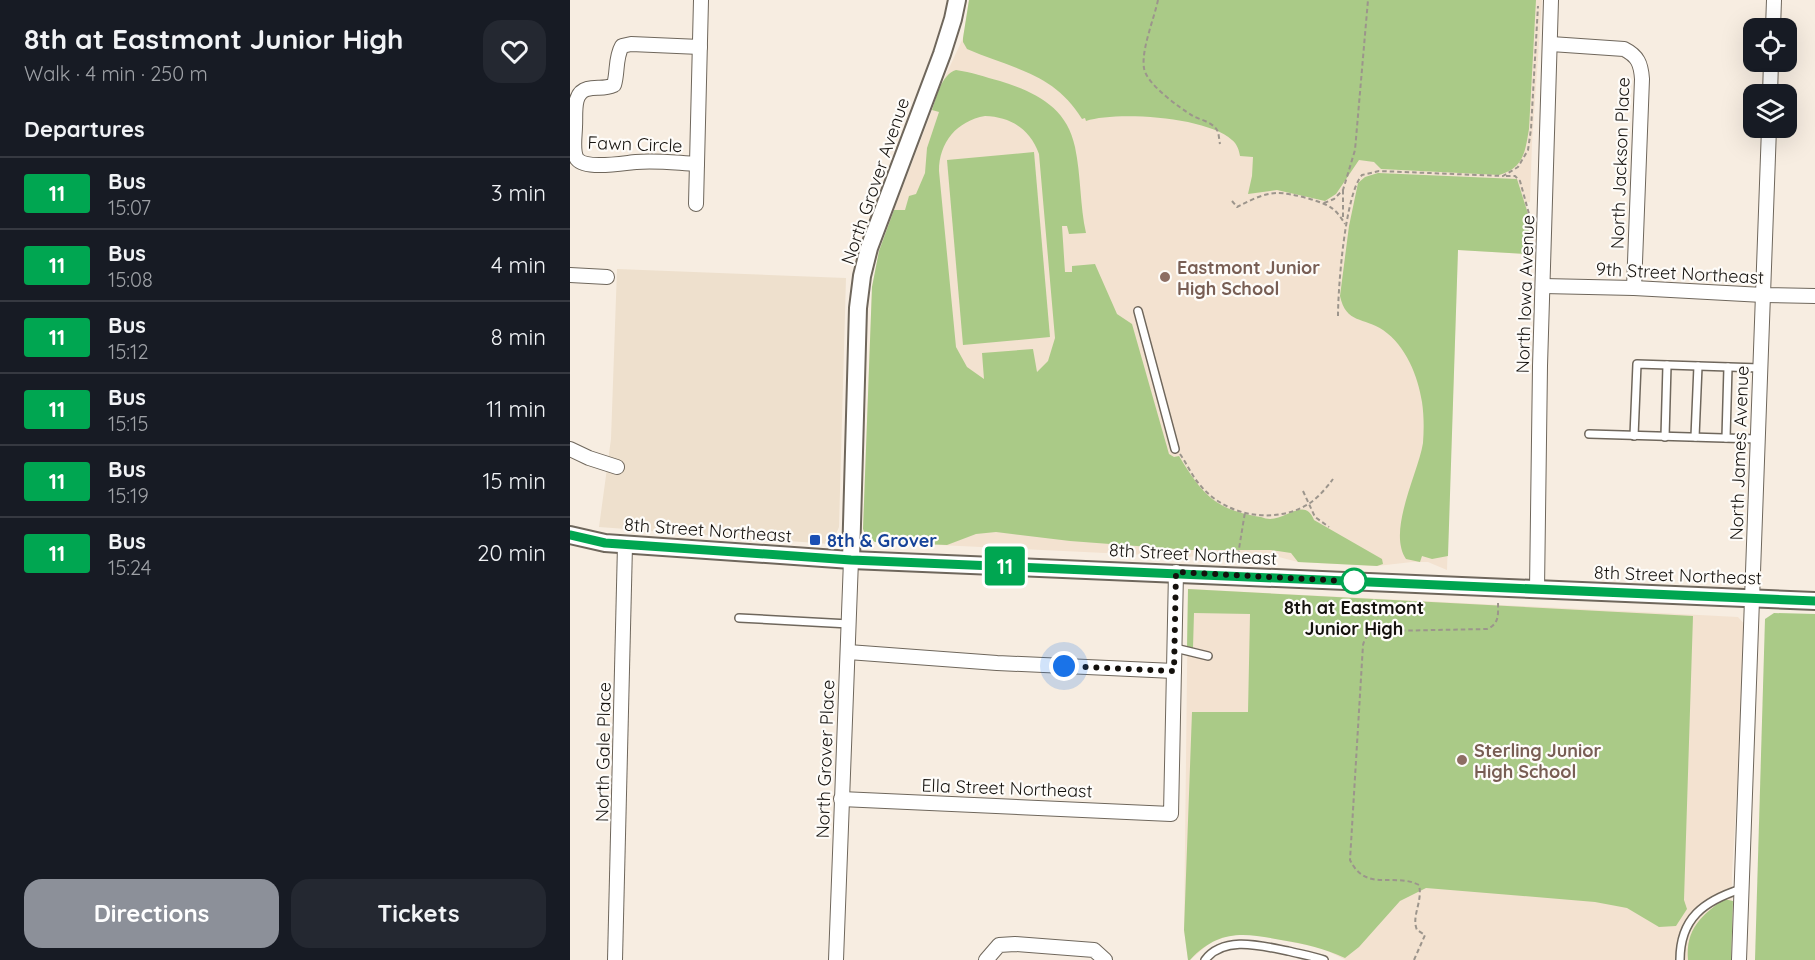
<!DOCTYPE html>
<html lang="en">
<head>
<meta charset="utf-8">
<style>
  body { margin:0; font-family:Quicksand,sans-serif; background:#242831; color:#f1f3f6; height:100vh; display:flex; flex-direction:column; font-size:22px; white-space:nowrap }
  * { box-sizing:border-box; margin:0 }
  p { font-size:20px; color:#9ea1a6 }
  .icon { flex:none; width:33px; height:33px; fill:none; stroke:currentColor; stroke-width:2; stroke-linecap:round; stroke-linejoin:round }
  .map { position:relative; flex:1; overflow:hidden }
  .panel { display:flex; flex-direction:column; background:#171b24; width:570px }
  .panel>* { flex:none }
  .badge { padding:0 12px; border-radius:4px; font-size:21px; line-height:39px }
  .buttons { position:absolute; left:1173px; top:18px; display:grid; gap:12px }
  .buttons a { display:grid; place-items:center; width:54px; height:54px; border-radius:12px; background:#171b24; box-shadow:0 6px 24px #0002; font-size:30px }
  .you { position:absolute; width:30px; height:30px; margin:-15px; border:4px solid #fff; border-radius:50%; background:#1a73e8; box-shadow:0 0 0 9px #1a73e833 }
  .map>.badge { position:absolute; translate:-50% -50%; box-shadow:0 0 0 3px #fff }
  h2 { padding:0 24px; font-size:22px; line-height:54px }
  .round { display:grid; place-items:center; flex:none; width:63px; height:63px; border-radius:18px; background:#242831 }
  .head { display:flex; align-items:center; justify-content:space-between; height:102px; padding:0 24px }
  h1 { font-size:28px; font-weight:700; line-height:45px }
  .button { display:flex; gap:12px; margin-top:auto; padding:12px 24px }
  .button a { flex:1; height:69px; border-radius:18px; background:#8c9099; color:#fff; font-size:24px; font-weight:700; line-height:69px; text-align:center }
  .button a+a { background:#242831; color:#f1f3f6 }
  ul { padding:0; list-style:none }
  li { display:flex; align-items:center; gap:18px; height:72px; padding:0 24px; border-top:2px solid #363941 }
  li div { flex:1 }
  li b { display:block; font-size:22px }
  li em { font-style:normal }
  li .badge { min-width:66px; font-weight:700; text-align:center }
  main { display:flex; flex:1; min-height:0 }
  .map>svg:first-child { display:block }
  .built { fill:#eee0cd }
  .education { fill:#f3e2d0 }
  .green { fill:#aaca87; fill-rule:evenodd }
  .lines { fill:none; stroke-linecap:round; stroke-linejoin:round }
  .service-casing { stroke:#6f675c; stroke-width:10 }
  .minor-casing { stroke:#6f675c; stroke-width:16 }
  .tertiary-casing { stroke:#6f675c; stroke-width:20 }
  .path { stroke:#9c958c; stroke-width:2; stroke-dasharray:4.5 3; stroke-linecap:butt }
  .service { stroke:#fff; stroke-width:7 }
  .minor { stroke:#fff; stroke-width:14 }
  .tertiary { stroke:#fff; stroke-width:16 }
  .line-casing { stroke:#fff; stroke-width:14 }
  .line { stroke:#00a651; stroke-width:9 }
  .walk { stroke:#14110d; stroke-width:6; stroke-dasharray:0 10.8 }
  .education-dot { fill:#8d6e63; stroke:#fefcf9; stroke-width:2 }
  .transit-dot { fill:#1a4fb4; stroke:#fefcf9; stroke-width:2 }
  .stop-dot { fill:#fff; stroke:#00a651; stroke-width:3 }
  .labels { text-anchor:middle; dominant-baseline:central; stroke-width:4.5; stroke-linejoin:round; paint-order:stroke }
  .street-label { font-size:18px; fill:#14110d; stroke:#fefcf9 }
  .education-label { font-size:18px; font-weight:bold; fill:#785e54; stroke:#fefcf9; text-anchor:start }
  .transit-label { font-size:18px; font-weight:bold; fill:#164399; stroke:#fefcf9; text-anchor:start }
  .stop-label { font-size:18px; font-weight:bold; fill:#14110d; stroke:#fefcf9 }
</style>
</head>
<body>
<main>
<section class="panel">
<div class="head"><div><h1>8th at Eastmont Junior High</h1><p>Walk · 4 min · 250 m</p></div><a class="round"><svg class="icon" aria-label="heart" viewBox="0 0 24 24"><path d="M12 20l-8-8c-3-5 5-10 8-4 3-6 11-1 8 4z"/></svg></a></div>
<h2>Departures</h2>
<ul>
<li><span class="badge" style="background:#00a651;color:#fff">11</span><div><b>Bus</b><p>15:07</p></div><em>3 min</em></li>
<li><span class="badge" style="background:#00a651;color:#fff">11</span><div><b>Bus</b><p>15:08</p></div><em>4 min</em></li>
<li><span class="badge" style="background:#00a651;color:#fff">11</span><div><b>Bus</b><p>15:12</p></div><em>8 min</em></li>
<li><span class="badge" style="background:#00a651;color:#fff">11</span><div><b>Bus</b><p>15:15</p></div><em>11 min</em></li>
<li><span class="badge" style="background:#00a651;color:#fff">11</span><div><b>Bus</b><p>15:19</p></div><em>15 min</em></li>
<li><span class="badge" style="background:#00a651;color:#fff">11</span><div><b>Bus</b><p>15:24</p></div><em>20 min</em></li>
</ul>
<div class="button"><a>Directions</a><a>Tickets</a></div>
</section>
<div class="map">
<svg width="1245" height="960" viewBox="0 0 1245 960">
  <rect width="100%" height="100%" fill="#f7ede1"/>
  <path class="built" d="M47 269 276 278 269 527 265 536 259 544 29 527 41 439Z"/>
  <g class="education">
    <path d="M399 0H972L962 143 960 202 956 203 959 217 958 254 888 250 877 570 858 562H842L807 566 728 562 705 556 668 554 645 553 619 557 305 542 296 536 293 529 302 287 309 251 324 210 374 79 393 38Z"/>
    <path d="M618 589 1168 617 1177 627 1162 873 1161 960H776L751 948 677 933 657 936 640 943 620 960H618L614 930Z"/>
  </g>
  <g class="green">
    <path d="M399 0H966L959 129C955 152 954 168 929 175L811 169 804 162 789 160 766 194 755 201 707 190 678 194 682 176 683 157 670 156C669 150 667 144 662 140 637 117 547 111 516 121L515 118 512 119C484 73 443 69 397 49L393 42V38Z"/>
    <path d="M386 70C401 72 415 77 430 81 465 92 497 107 505 147 511 175 510 207 516 233L499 234 497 226H492L495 272H502V266L525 264 547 314 562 324 599 454 604 457 609 456C632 494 645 510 691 517 694 518 697 519 700 519 717 519 735 497 744 520L812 559 813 564 807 566 728 562 721 553 701 550H620L500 541 426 532 406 534 377 545 305 542 296 536 293 529 302 287 309 251 324 210H335L339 196 346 194 355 173 357 148 369 112 362 110C367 96 371 75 386 70ZM415 116C441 117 460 129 469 154L485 338 478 361 467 372 463 349 412 353 414 379 397 367 386 347 369 171C369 142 387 121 415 116Z"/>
    <path d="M464 152 480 337 393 345 377 160Z"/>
    <path d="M808 173 947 179 959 217 958 254 888 250 878 556 862 559 852 556 850 562 836 559C817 531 848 474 853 443 854 429 854 416 852 402 848 376 836 346 813 330 794 317 776 324 770 296L779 226 788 183 795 177Z"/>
    <path d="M618 589 1123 616 1114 900 1117 909 1106 926 1089 927 1057 908 1025 902 856 888 830 901 789 947 775 958C753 948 735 944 711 940 674 933 649 929 620 960H618L614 930 622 712H678L680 614 624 613 623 648H617Z"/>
    <path d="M1204 613 1245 614V960H1185L1195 619Z"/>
    <path d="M1154 899 1163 901 1161 960H1118C1115 929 1132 915 1154 899Z"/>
  </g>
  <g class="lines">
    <defs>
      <g id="service">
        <path d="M568 311 605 449"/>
        <path d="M1019 434 1187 439"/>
        <path d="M1064 436 1067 364 1190 368"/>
        <path d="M1095 437 1097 365"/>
        <path d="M1125 437 1128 366"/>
        <path d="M1156 438 1158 367"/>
        <path d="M169 618 279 624"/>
        <path d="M605 648 638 656"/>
        <path d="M635 960C654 935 692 946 718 951 730 954 743 956 754 960"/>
        <path d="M1110 960C1110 918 1134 901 1171 889"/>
      </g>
      <g id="minor">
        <path d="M1203 28 1204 0"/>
        <path d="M981 44 1054 49C1068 56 1071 64 1072 79L1064 288"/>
        <path d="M1200 94 1201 62"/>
        <path d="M127 164C107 163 86 160 66 162 54 163 16 170 7 159 2 151 5 135 5 127 6 115 2 93 17 89 27 86 33 90 44 85 48 72 45 58 52 46L61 44 130 47"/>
        <path d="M126 204 131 0"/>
        <path d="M0 275 37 277"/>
        <path d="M973 286 1064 288 1193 295 1245 296"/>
        <path d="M0 449 19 458 47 467"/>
        <path d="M967 589 970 366 981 0"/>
        <path d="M278 652 427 663 604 671"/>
        <path d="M271 799 601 814 606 572"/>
        <path d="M45 960 55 545"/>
        <path d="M266 960 281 560"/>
        <path d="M416 960 429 945 445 944 524 950 535 960"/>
        <path d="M1169 960 1199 128"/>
      </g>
      <g id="tertiary">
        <path d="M0 535 35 543 281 560 1245 601"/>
        <path d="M281 560 288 308 292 276 299 248 372 54 383 19 387 0"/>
      </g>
    </defs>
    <use href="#service" class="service-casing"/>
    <use href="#minor" class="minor-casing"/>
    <use href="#tertiary" class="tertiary-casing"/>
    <g class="path">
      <path d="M588 0C584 19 571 50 574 68 576 84 610 108 623 116 631 120 642 122 647 130 649 133 649 140 650 144"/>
      <path d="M936 176H945L950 181 961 221"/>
      <path d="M662 201 667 207C679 201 693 193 708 193 720 193 754 201 763 209 768 213 772 219 775 224"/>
      <path d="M754 203 764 199 773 190 785 150 798 0"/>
      <path d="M773 217V190"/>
      <path d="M768 316C768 288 775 194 792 175L809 171 933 176 948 167 958 150 961 129 968 6"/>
      <path d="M610 454C617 464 622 476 630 485 656 517 706 525 740 503 749 497 757 487 763 479"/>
      <path d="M733 491 745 517 759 527"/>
      <path d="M668 555 675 512"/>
      <path d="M844 960 855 935 847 930C841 916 853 902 849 885 824 872 796 893 780 860L793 645C796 633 802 633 814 631L917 629C930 624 928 613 928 601"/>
    </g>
    <use href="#service" class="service"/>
    <use href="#minor" class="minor"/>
    <use href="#tertiary" class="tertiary"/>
  </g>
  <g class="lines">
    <defs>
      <path id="line" d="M0 535 35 543 281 560 1245 601"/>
    </defs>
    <use href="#line" class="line-casing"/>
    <use href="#line" class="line"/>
    <path class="walk" d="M494 666 604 671 606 572 793 582 784 581"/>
  </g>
  <g class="education-dot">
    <circle cx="595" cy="277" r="6"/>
    <circle cx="892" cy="760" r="6"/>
  </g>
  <rect class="transit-dot" x="239" y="534" width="12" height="12" rx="3"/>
  <circle class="stop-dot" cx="784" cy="581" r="12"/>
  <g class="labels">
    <g class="street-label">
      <text transform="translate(65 144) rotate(2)">Fawn Circle</text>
      <text transform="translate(1050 163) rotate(-88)">North Jackson Place</text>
      <text transform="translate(305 181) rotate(-71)">North Grover Avenue</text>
      <text transform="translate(1110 273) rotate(3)">9th Street Northeast</text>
      <text transform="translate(955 294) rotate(-88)">North Iowa Avenue</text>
      <text transform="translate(1169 453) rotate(-88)">North James Avenue</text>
      <text transform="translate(138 530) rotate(4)">8th Street Northeast</text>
      <text transform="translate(623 554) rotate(3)">8th Street Northeast</text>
      <text transform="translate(1108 575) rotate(2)">8th Street Northeast</text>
      <text transform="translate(33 752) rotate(-89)">North Gale Place</text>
      <text transform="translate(255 759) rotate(-88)">North Grover Place</text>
      <text transform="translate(437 788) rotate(2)">Ella Street Northeast</text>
    </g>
    <g class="education-label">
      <text x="607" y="267">Eastmont Junior<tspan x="607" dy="21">High School</tspan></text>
      <text x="904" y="750">Sterling Junior<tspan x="904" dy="21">High School</tspan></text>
    </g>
    <g class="transit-label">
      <text x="257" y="540">8th &amp; Grover</text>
    </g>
    <g class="stop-label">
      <text x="784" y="607">8th at Eastmont<tspan x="784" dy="21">Junior High</tspan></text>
    </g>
  </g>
</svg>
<div class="buttons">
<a><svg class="icon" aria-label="locate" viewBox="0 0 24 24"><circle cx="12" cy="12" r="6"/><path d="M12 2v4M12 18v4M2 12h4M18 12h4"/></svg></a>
<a><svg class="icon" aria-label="layers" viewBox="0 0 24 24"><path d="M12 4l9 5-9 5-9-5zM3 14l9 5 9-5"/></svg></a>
</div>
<div class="you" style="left:494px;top:666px"></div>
<b class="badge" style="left:435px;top:566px;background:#00a651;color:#fff">11</b>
</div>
</main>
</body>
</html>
